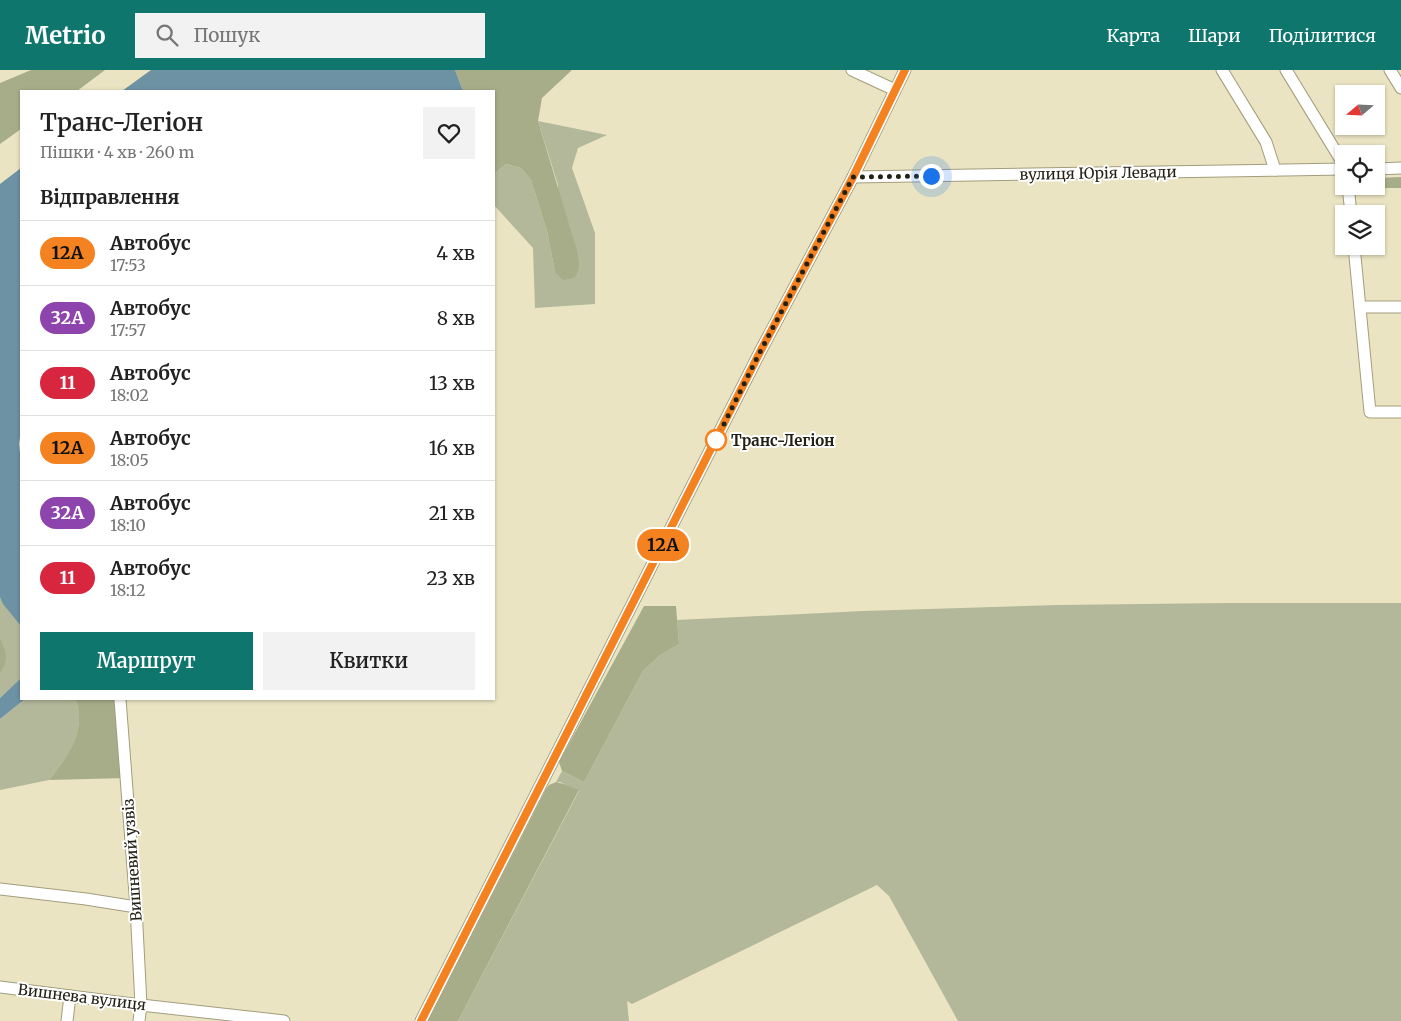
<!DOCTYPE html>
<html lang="uk">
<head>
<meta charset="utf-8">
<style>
  body { margin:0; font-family:Merriweather,serif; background:#f2f2f2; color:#222; height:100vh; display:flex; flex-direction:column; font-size:19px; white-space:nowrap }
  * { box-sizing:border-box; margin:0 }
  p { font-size:16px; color:#767676 }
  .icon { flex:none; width:28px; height:28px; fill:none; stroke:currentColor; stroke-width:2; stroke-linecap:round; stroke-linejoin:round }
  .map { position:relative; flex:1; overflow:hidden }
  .sheet { position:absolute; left:20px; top:20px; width:475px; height:610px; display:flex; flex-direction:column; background:#fff; border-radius:0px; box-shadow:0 1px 4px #0004 }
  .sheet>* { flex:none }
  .badge { padding:0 10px; border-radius:16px; font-size:18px; line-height:32px }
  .needle { width:32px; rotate:251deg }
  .tools { position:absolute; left:1335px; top:15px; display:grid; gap:10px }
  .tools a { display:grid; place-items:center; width:50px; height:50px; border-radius:0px; background:#fff; box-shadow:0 1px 4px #0004; font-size:25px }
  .you { position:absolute; width:25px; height:25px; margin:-12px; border:4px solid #fff; border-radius:50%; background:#1a73e8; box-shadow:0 0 0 8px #1a73e833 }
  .map>.badge { position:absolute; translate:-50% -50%; box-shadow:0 0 0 2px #fff }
  h2 { padding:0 20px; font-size:19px; line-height:45px }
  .round { display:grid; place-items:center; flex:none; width:52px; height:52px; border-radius:0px; background:#f2f2f2 }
  .head { display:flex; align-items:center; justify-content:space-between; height:85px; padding:0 20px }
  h1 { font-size:24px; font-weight:600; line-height:38px }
  .button { display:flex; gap:10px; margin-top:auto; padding:10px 20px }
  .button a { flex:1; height:58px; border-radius:0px; background:#0f766e; color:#fff; font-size:20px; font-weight:600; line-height:58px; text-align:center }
  .button a+a { background:#f2f2f2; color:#222 }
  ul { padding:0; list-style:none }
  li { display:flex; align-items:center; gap:15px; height:65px; padding:0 20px; border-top:1px solid #e0e0e0 }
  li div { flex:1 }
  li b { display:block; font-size:19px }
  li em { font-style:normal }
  li .badge { min-width:55px; font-weight:700; text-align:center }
  header { display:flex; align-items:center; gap:30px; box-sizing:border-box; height:70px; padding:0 25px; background:#0f766e; color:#fff }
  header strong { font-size:24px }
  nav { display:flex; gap:28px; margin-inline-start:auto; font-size:18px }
  .search { width:350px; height:45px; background:#f2f2f2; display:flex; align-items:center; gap:12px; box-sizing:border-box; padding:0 18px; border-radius:0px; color:#767676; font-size:19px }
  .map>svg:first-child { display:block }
  .green { fill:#b3b89a }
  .forest { fill:#a7ad89 }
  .water { fill:#6d92a4 }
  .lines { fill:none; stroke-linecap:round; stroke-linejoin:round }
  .minor-casing { stroke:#a39d7d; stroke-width:13 }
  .minor { stroke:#fff; stroke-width:11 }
  .line-casing { stroke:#fff; stroke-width:11 }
  .line { stroke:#f58220; stroke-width:8 }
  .walk { stroke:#232014; stroke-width:5; stroke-dasharray:0 9 }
  .stop-dot { fill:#fff; stroke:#f58220; stroke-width:2.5 }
  .labels { text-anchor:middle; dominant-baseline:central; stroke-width:4; stroke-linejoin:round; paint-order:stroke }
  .street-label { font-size:15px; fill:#232014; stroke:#fff }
  .stop-label { font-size:15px; font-weight:bold; fill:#232014; stroke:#fff; text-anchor:start }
</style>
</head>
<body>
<header>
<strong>Metrio</strong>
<div class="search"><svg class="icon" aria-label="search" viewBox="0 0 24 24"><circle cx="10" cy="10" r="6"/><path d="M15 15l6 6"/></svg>Пошук</div>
<nav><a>Карта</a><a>Шари</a><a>Поділитися</a></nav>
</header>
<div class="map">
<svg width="1401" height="951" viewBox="0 0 1401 951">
  <rect width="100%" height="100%" fill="#eae4c2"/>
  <g class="green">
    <path d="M538 51 607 65 578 78 572 98 595 163V234L535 238 533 178 494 135V104L506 94 521 98 531 110 547 161 555 202 558 115Z"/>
    <path d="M0 485 21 489V608L0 628Z"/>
    <path d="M1227 533H1401V951H958L889 826 877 815 632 934 627 931 629 951H458L579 721 560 712H556L562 701 584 712 643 601 659 586 679 574 677 550 863 541 1059 535Z"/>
    <path d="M25 629H75C88 659 67 687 49 710L0 720V649Z"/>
  </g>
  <g class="forest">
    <path d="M31 0H105L77 21H21V59L0 74V13Z"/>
    <path d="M455 0H572L542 28 538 51 577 181C579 191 581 200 574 208L563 210 555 202 547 161 531 110 521 98 506 94 494 104V21H463Z"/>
    <path d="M1401 107V118H1368V116H1376V108Z"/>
    <path d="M644 536H676L679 574 659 586 643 601 584 712 562 701 559 692Z"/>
    <path d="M0 568C6 583 10 589 0 603Z"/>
    <path d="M75 629H119L126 708 49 710C67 687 88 659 75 629Z"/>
    <path d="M556 712 564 714 579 720 458 951H428L546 719 549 715Z"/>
  </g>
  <g class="water">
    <path d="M151 0H455L463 21H122Z"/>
    <path d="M21 98V360L19 374 21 391V556L3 534 0 527V114Z"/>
    <path d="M21 608V629H25L0 649V628Z"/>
  </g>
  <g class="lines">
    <defs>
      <g id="minor">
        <path d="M852 0 895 20"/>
        <path d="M1222 0 1266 72 1275 100"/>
        <path d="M1286 0 1344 95"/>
        <path d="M1390 0 1401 18"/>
        <path d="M1376 99 1401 98"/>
        <path d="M853 107 1344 99"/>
        <path d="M1348 116 1351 144"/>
        <path d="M1354 176 1370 342H1401"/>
        <path d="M1360 237H1401"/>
        <path d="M120 629 136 837 141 935 139 951"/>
        <path d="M0 819 86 829 136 837"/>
        <path d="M0 917 141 935 284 951"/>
        <path d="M67 951 70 926"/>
        <path d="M421 951 760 282 853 107 905 0"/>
      </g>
    </defs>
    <use href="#minor" class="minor-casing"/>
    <use href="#minor" class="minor"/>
  </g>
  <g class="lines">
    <defs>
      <path id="line" d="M421 951 760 282 853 107 905 0"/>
    </defs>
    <use href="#line" class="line-casing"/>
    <use href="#line" class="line"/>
    <path class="walk" d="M716 370 760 282 853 107 931 106"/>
  </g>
  <circle class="stop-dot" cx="716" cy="370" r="10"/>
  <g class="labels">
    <g class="street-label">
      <text transform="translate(1098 103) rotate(-1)">вулиця Юрія Левади</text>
      <text transform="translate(132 790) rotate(-94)">Вишневий узвіз</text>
      <text transform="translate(82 927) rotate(7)">Вишнева вулиця</text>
    </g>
    <g class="stop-label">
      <text x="731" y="370">Транс-Легіон</text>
    </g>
  </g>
</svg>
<div class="tools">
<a><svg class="needle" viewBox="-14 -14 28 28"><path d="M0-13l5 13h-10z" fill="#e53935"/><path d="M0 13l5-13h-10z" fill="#767676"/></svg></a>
<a><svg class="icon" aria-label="locate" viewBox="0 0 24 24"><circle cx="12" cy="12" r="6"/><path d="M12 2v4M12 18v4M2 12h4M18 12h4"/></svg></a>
<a><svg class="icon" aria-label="layers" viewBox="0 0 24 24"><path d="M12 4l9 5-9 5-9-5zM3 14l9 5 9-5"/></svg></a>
</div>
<div class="you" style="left:931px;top:106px"></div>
<b class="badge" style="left:663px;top:475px;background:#f58220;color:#111">12А</b>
<section class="sheet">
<div class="head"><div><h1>Транс-Легіон</h1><p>Пішки · 4 хв · 260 m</p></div><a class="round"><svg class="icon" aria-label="heart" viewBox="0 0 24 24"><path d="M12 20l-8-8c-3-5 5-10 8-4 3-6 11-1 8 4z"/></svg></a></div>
<h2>Відправлення</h2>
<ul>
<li><span class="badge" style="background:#f58220;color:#111">12А</span><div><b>Автобус</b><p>17:53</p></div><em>4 хв</em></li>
<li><span class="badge" style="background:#8e44ad;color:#fff">32А</span><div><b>Автобус</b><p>17:57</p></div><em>8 хв</em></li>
<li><span class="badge" style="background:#d7263d;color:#fff">11</span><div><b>Автобус</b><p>18:02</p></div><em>13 хв</em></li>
<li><span class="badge" style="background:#f58220;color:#111">12А</span><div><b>Автобус</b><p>18:05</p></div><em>16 хв</em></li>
<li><span class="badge" style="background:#8e44ad;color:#fff">32А</span><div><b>Автобус</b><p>18:10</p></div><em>21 хв</em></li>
<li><span class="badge" style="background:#d7263d;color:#fff">11</span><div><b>Автобус</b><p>18:12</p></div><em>23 хв</em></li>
</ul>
<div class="button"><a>Маршрут</a><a>Квитки</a></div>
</section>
</div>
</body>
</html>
